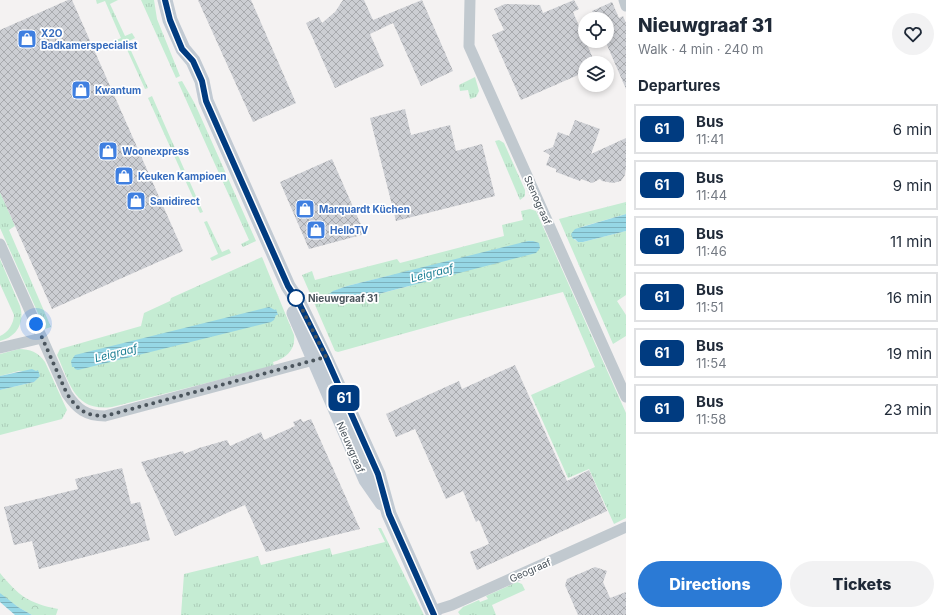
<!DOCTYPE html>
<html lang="en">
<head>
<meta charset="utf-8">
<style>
  body { margin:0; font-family:Inter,sans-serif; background:#f2f2f3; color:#1f2937; height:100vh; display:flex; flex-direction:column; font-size:15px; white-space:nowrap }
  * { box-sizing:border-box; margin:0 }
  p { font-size:13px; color:#747a83 }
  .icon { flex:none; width:22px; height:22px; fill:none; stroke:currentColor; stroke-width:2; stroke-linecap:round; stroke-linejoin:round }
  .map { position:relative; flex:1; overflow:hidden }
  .panel { display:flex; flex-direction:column; background:#fff; width:320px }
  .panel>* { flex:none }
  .badge { padding:0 8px; border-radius:6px; font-size:14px; line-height:26px }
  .buttons { position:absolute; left:578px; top:12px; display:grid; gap:8px }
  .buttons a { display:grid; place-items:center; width:36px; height:36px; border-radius:50%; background:#fff; box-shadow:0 2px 6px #0003; font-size:20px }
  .you { position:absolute; width:20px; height:20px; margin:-10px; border:3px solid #fff; border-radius:50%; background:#1a73e8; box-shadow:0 0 0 6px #1a73e833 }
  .map>.badge { position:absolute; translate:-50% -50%; box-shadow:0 0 0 2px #fff }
  h2 { padding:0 12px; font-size:15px; line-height:36px }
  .round { display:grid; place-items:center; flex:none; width:42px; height:42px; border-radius:21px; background:#f2f2f3 }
  .overview { display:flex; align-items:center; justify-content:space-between; height:68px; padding:0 12px }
  h1 { font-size:19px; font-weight:800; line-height:30px }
  .action { display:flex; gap:8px; margin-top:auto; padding:8px 12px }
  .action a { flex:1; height:46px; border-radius:24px; background:#2b7ad5; color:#fff; font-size:16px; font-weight:800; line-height:46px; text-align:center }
  .action a+a { background:#f2f2f3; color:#1f2937 }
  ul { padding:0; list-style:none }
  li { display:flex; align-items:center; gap:12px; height:50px; margin:0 8px 6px; padding:0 4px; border:2px solid #e0e1e3; border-radius:0px }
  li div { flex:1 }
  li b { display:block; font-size:15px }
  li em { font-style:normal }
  li .badge { min-width:44px; font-weight:700; text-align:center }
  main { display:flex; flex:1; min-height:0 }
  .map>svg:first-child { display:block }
  .grass { fill:url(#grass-tufts); fill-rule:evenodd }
  .forest { fill:url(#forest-crowns) }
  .wetland { fill:url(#wetland-marsh) }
  .water { fill:url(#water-rules) }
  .building { fill:url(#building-cross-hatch) }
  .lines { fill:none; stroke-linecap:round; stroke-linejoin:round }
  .street { stroke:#c1c9cf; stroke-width:11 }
  .secondary { stroke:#c1cad3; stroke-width:15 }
  .line-casing { stroke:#fff; stroke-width:9 }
  .line { stroke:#003b80; stroke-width:6 }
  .walk { stroke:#4b555d; stroke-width:4; stroke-dasharray:0 7.2 }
  .stop-dot { fill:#fff; stroke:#003b80; stroke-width:2 }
  .labels { text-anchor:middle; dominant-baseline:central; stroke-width:3.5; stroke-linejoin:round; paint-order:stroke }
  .shop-label { font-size:10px; font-weight:bold; fill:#366cbe; stroke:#fff; text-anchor:start }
  .street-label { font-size:10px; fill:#4b555d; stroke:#fff }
  .stop-label { font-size:10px; font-weight:bold; fill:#4b555d; stroke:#fff; text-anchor:start }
  .water-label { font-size:11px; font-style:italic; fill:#197d93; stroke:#fff }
</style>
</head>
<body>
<main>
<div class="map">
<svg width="626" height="615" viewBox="0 0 626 615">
  <defs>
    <pattern id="grass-tufts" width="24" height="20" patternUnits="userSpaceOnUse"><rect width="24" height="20" fill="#c5ecd3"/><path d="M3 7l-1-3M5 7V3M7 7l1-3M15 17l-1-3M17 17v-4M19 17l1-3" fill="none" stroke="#abccb8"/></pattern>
    <pattern id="forest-crowns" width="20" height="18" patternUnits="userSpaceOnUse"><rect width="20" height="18" fill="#c5ecd3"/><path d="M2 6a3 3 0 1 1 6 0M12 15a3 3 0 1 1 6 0" fill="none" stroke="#abccb8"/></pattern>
    <pattern id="wetland-marsh" width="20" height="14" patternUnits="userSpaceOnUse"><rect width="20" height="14" fill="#c5ecd3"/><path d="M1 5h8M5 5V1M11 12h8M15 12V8" fill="none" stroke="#abccb8"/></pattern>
    <pattern id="water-rules" width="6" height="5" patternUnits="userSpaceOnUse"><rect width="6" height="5" fill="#96d7e5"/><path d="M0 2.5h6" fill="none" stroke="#7cb1bd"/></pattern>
    <pattern id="building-cross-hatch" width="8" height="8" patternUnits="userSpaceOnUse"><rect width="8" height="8" fill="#ccced3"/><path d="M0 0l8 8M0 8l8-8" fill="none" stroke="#a8aaae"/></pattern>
  </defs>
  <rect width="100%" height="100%" fill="#f4f2f2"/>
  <g class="grass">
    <path d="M96 0H118L110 4 125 36 132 33 135 38 127 42 148 88 145 89 124 43 116 46 114 41 121 38 105 1 97 4Z"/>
    <path d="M141 0H154L157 19 180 76 176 78Z"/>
    <path d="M475 77 479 91 476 97 470 99 468 90 460 91 459 85Z"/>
    <path d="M182 81 195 104 256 241 243 247 241 244 249 240 178 82Z"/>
    <path d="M152 96 203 212 200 213 148 98Z"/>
    <path d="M499 140 504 143 525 190V196L520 200 495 141Z"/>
    <path d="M0 192 15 226 9 230 51 327 45 329 0 228Z"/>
    <path d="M626 202V214L581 227 574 239 578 242H583L626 231V295L617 301 626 315V336L613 344 559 219Z"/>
    <path d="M530 209 536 211 626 413V518L614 524 589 469 568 478 531 395 595 367 563 292 456 319 338 352 335 351 302 275 312 271 315 280 397 259 400 263 504 236 502 225 523 220 521 211ZM538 243 540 248 421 283 340 304 326 303 324 298C332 292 338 289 347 286L437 264Z"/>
    <path d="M207 221 222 252 229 249 231 253 212 261 210 258 218 254 204 222Z"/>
    <path d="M262 257 294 335C296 349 287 358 273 362L274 366 112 407C74 412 70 383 57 355L60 349 141 326 144 313 170 301 171 298Z"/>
    <path d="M0 259 20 306C25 322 17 337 0 341V336C8 333 14 323 14 315L0 284Z"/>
    <path d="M19 349C30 349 38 352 45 362L67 410 62 419 0 435V390L34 382 38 377 36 371H19L0 376V354Z"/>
    <path d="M378 528H381L424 615H181L184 574 258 556 261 565 330 548 332 555 385 542Z"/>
    <path d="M517 582 522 584 525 590 492 605 496 615H460L458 612 463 607 479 600 480 602 488 599 486 596Z"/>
  </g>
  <path class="forest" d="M0 573C19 596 28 603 58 609L56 615H32L18 607 2 596 0 593Z"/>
  <g class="wetland">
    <path d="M534 238 537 240 539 243 392 278V274L528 239Z"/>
    <path d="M540 248 538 253 532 255 411 287 409 284 529 250Z"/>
  </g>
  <g class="water">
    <path d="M626 214V231L583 242H578L575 239H573L571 234 575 229Z"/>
    <path d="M528 241H533L539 243 540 248 536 253 340 304 325 303 324 298 333 291 347 286Z"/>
    <path d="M269 307 275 310 276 309 278 315H276L274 320 271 322 78 370 75 369 74 367H72L71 361 75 355Z"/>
    <path d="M32 369 36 371 38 370 40 376 34 382 0 390V376Z"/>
    <path d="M0 593 18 607 32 615H15L0 602Z"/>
  </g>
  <g class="building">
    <path d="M68 0H72L183 251 52 309 0 192V30Z"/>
    <path d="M198 0H251L296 103 253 122Z"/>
    <path d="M343 0H364L373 20 422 0 453 71 421 86 393 23 370 34 384 66 335 88 306 23 319 17 322 23 335 12Z"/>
    <path d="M574 0 579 9 573 12 595 63H585V72L521 100 492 35 504 30 494 9 505 4 540 5 543 13Z"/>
    <path d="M612 2 619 18 623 16 626 23V89L607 45V19H596L592 11Z"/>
    <path d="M405 109 411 135 450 125 456 151 482 144 495 196 396 221 370 118Z"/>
    <path d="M575 120 600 129 591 154 626 138V167L625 175 621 181 613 183 602 181 600 179 592 183 581 179 580 181 556 172V169L546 165 550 155 543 151 553 147 558 132 569 136Z"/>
    <path d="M332 159 365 234 309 249 280 182Z"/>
    <path d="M515 365 567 481 589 470 607 511 477 570 470 552 489 544 479 520 476 522 463 491 446 499 415 429 396 437 386 414 459 381 462 389Z"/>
    <path d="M301 419 303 422 311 419 360 529 266 552 245 505 175 536 141 462 183 451 184 454 199 448 227 440 230 446 261 432 264 440 295 426 293 422Z"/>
    <path d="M122 468 131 504 140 502 150 540 39 569 32 541 14 545 4 507 78 489 75 479Z"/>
    <path d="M595 567 607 571 603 582 610 598 626 592V615H578L565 585 567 579Z"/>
  </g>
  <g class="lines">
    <g class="street">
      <path d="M470 0 469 46 626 397"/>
      <path d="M624 0 626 6"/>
      <path d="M0 244 67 394C77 409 86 416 105 416L321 358"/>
      <path d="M0 348 42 338"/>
      <path d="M433 611 452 605 626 527"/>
    </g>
    <g class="secondary">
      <path d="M165 0 170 20 183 49 193 61 202 81 206 101 288 286 299 303 325 357 378 474 389 514 434 615"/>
      <path d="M294 313 366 480 382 503"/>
    </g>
  </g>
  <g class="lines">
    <defs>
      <path id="line" d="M165 0 170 20 182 49 193 61 202 81 206 101 288 286 299 303 326 357 378 474 389 514 434 615"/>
    </defs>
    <use href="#line" class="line-casing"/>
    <use href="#line" class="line"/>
    <path class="walk" d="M36 324 67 394C77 409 85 416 105 416L326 357 299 303 294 294 296 298"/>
  </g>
  <defs>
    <symbol id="shop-square" viewBox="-11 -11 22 22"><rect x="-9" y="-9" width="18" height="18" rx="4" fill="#3f7fe0" stroke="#fff"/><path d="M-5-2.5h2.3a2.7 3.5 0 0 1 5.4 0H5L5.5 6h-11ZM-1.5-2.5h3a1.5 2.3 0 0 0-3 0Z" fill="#fff"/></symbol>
  </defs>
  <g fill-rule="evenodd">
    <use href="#shop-square" x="16" y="28" width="22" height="22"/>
    <use href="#shop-square" x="70" y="79" width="22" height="22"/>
    <use href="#shop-square" x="97" y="140" width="22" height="22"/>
    <use href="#shop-square" x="113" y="165" width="22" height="22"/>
    <use href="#shop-square" x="125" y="190" width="22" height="22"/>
    <use href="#shop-square" x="294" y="198" width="22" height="22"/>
    <use href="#shop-square" x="305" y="219" width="22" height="22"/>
  </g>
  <circle class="stop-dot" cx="296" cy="298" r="8"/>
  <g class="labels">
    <g class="shop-label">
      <text x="41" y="33">X2O<tspan x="41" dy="12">Badkamerspecialist</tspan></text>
      <text x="95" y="90">Kwantum</text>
      <text x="122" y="151">Woonexpress</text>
      <text x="138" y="176">Keuken Kampioen</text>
      <text x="150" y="201">Sanidirect</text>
      <text x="319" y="209">Marquardt Küchen</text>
      <text x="330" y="230">HelloTV</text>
    </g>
    <g class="street-label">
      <text transform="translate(538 200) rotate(66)">Stenograaf</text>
      <text transform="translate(351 447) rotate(66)">Nieuwgraaf</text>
      <text transform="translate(530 570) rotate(-24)">Geograaf</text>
    </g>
    <g class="stop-label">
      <text x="308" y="298">Nieuwgraaf 31</text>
    </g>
    <g class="water-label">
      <text transform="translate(432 273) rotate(-14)">Leigraaf</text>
      <text transform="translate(116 353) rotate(-14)">Leigraaf</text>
    </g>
  </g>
</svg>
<div class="buttons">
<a><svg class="icon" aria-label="locate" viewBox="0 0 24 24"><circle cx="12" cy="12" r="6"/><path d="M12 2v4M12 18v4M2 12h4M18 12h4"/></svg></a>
<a><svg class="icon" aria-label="layers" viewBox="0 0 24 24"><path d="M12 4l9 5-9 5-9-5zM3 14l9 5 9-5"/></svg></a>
</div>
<div class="you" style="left:36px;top:324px"></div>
<b class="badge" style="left:344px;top:398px;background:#003b80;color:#fff">61</b>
</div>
<section class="panel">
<div class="overview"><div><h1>Nieuwgraaf 31</h1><p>Walk · 4 min · 240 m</p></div><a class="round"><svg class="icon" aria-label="heart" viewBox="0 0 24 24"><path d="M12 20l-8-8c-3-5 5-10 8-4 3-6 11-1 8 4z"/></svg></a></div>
<h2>Departures</h2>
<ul>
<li><span class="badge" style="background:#003b80;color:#fff">61</span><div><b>Bus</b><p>11:41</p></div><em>6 min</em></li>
<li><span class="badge" style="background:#003b80;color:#fff">61</span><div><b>Bus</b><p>11:44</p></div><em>9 min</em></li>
<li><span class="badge" style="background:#003b80;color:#fff">61</span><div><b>Bus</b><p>11:46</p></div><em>11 min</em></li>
<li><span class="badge" style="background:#003b80;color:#fff">61</span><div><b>Bus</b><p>11:51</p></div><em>16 min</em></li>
<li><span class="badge" style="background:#003b80;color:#fff">61</span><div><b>Bus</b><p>11:54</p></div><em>19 min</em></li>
<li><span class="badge" style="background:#003b80;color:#fff">61</span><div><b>Bus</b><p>11:58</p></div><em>23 min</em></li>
</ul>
<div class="action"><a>Directions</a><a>Tickets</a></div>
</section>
</main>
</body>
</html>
